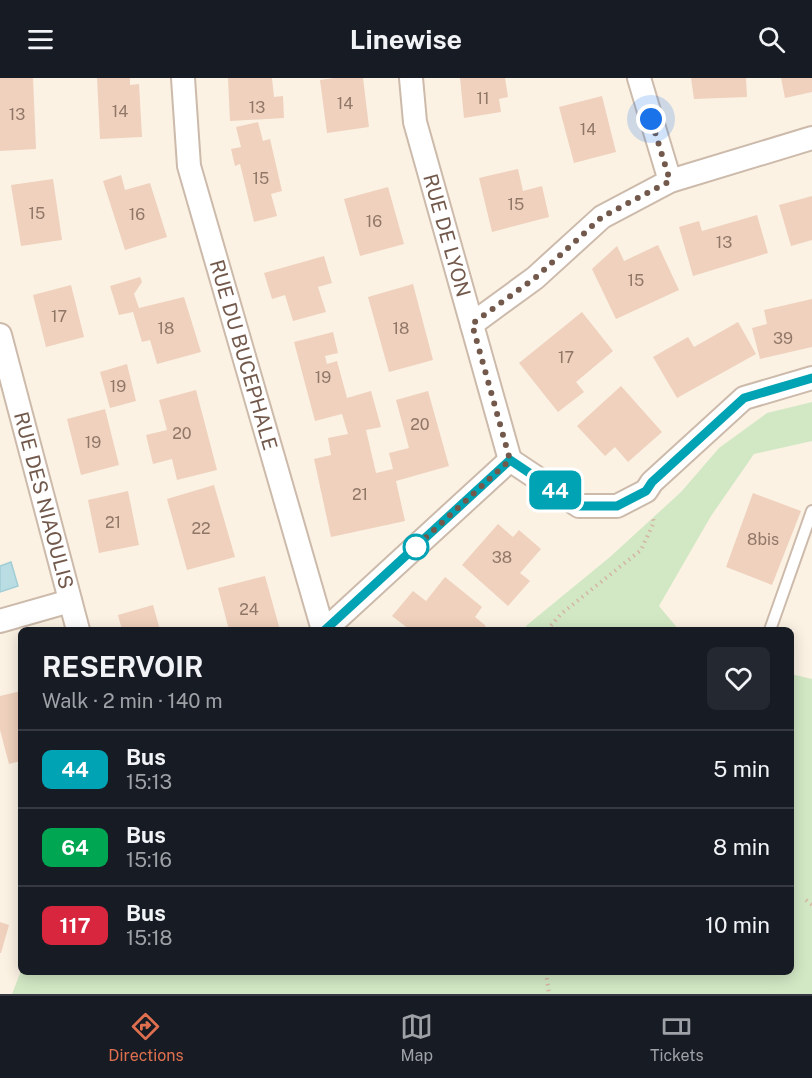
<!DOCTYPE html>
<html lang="en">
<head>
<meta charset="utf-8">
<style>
  body { margin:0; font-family:"Public Sans",sans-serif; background:#242831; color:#f1f3f6; height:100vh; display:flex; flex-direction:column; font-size:22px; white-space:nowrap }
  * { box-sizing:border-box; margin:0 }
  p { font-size:20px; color:#9ea1a6 }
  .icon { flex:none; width:33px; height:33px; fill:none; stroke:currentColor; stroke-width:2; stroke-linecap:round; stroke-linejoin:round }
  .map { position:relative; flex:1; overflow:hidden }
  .panel { position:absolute; left:18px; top:549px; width:776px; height:348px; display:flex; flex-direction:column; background:#171b24; border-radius:9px; box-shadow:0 3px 15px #0003 }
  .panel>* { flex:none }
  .badge { padding:0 12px; border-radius:9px; font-size:21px; line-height:39px }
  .you { position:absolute; width:30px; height:30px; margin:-15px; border:4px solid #fff; border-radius:50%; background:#1a73e8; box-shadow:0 0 0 9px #1a73e833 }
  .map>.badge { position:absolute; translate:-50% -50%; box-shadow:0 0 0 3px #fff }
  .round { display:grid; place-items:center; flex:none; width:63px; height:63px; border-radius:9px; background:#242831 }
  .summary { display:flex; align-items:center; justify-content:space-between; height:102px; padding:0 24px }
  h1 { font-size:28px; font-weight:700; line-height:45px }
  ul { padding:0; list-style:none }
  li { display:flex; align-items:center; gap:18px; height:78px; padding:0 24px; border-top:2px solid #363941 }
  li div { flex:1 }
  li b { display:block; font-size:22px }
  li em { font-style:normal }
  li .badge { min-width:66px; font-weight:700; text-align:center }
  header { display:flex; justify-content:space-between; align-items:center; height:78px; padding:0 24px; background:#171b24; font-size:27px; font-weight:700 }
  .menu { display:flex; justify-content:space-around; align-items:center; height:84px; border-top:2px solid #363941; background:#171b24; font-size:16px; color:#9ea1a6 }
  .menu a { display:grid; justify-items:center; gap:3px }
  .menu .on { color:#df704f }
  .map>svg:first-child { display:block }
  .green { fill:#d2e8c4 }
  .water { fill:#badde3; stroke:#a1cdd5; stroke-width:1.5 }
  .building { fill:#efd1bd }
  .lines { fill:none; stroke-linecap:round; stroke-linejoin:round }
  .service-casing { stroke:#ccbaab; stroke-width:14 }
  .minor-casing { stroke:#ccbaab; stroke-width:26 }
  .path { stroke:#d4b5a1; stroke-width:4; stroke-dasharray:1.5 4.5; stroke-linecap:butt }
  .service { stroke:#fff; stroke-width:10 }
  .minor { stroke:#fff; stroke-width:22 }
  .line-casing { stroke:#fff; stroke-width:14 }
  .line { stroke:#00a3b4; stroke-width:9 }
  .walk { stroke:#72594b; stroke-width:6; stroke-dasharray:0 10.8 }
  .stop-dot { fill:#fff; stroke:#00a3b4; stroke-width:3 }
  .labels { text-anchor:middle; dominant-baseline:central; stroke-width:4.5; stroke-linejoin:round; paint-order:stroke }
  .number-label { font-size:16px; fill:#917768 }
  .street-label { font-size:20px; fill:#72594b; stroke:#fef6ea }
</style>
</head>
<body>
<header><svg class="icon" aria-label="menu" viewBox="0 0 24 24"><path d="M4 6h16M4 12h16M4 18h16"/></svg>Linewise<svg class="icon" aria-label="search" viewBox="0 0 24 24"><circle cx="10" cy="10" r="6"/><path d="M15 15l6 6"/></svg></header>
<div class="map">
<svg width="812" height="916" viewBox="0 0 812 916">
  <rect width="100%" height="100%" fill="#fbf2e4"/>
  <g class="green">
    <path d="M812 324V363L754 376 711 438 659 528 679 552H524L527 547 610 479 681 414 719 370 767 335Z"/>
    <path d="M791 596 812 601V916H12L21 893V894H790Z"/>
  </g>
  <path class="water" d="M11 484 18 508 0 514V488Z"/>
  <g class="building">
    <path d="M0 0H33L36 71 0 73Z"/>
    <path d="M97 0H130V7L139 6 142 59 100 61Z"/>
    <path d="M228 0H272L274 19 283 18 284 40 230 43Z"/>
    <path d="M334 0H363L369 49 327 55 320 2Z"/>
    <path d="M460 0H505L508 19 499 21 501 34 464 40Z"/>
    <path d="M691 0H746L747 19 694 21Z"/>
    <path d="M781 0H812V14L785 20Z"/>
    <path d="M602 18 616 74 574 85 559 29Z"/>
    <path d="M258 44 263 63 270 61 282 113 271 116 277 138 254 144 240 86 235 88 231 71 241 69 236 49Z"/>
    <path d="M518 91 523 113 542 108 549 139 492 154 479 100Z"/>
    <path d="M121 97 125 112 150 105 167 159 125 172 103 103Z"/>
    <path d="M53 101 62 162 21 168 11 107Z"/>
    <path d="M388 109 404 166 360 178 344 121Z"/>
    <path d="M812 118V162L791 168 779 127Z"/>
    <path d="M757 137 768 175 693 198 679 149 699 143 702 153Z"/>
    <path d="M658 167 679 212 616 241 592 191 617 168 624 183Z"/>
    <path d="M324 178 332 205 318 209 326 234 293 243 285 217 272 221 264 195Z"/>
    <path d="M140 199 142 204 134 216 139 230 184 219 201 274 157 286 150 262 142 264 133 234 119 237 110 208Z"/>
    <path d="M413 206 433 282 389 294 368 219Z"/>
    <path d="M71 207 84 259 46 269 33 217Z"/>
    <path d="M812 221V269L760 281 752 250 767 246 764 232Z"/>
    <path d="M582 234 613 273 576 304 584 314 558 334 519 285Z"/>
    <path d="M738 244 756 276 677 320 653 279 688 259 694 269Z"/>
    <path d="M333 254 338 275 325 278 327 286 337 283 347 320 371 313 381 349 366 352 376 395 393 391 389 375 409 370 396 322 428 313 449 388 396 403 405 443 331 459 314 381 331 377 328 360 348 356 342 336 315 343 294 264Z"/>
    <path d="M127 286 136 323 110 330 100 294Z"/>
    <path d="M621 308 662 354 628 384 615 369 605 378 577 348Z"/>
    <path d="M196 312 217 392 177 402 172 381 153 386 146 357 167 352 159 322Z"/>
    <path d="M105 331 119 387 81 397 67 341Z"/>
    <path d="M214 407 235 479 187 492 167 421Z"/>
    <path d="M128 413 139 467 99 475 88 422Z"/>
    <path d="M753 415 801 433 772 507 726 489Z"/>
    <path d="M498 446 513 459 519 452 541 471 520 495 530 503 508 528 462 487Z"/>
    <path d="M265 498 280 552H229L218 510Z"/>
    <path d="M445 499 482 529 475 539 486 548 482 552H410L392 538 413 513 426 523Z"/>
    <path d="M153 527 160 552H122L118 537Z"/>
    <path d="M21 613V683L9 686 0 652V618Z"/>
    <path d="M0 844 9 847 1 875H0Z"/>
  </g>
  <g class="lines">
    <defs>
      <path id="service" d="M770 552 812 433"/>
      <g id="minor">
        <path id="s1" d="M183 0 189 88 323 552"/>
        <path id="s2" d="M411 0 415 44 510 382"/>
        <path d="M639 0 670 103"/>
        <path d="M472 246 535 200 602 139 670 103 812 60"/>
        <path id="s3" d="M0 257 78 552"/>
        <path d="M0 543 70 523"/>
        <path d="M325 552 510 382 579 428H617L646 413 652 404 744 320 812 300"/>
      </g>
    </defs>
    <use href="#service" class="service-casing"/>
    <use href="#minor" class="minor-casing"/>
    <g class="path">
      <path d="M547 552 561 536 641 472 654 444 652 437"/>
      <path d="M806 822 812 827"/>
      <path d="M546 894 549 916"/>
    </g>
    <use href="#service" class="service"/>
    <use href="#minor" class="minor"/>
  </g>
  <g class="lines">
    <defs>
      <path id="line" d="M325 552 510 382 579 428H617L646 413 652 404 744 320 812 300"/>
    </defs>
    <use href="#line" class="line-casing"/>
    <use href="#line" class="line"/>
    <path class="walk" d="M416 469 409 475 510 382 472 246 535 200 602 139 670 103 651 41"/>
  </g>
  <circle class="stop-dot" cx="416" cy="469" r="12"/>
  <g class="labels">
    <g class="number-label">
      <text x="483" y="20">11</text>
      <text x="345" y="25">14</text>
      <text x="257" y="29">13</text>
      <text x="120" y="33">14</text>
      <text x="17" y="36">13</text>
      <text x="588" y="51">14</text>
      <text x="261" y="100">15</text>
      <text x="516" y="126">15</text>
      <text x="37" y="135">15</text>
      <text x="137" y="136">16</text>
      <text x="374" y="143">16</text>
      <text x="724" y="164">13</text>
      <text x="636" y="202">15</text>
      <text x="59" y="238">17</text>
      <text x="166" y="250">18</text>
      <text x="401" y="250">18</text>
      <text x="783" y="260">39</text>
      <text x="566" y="279">17</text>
      <text x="323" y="299">19</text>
      <text x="118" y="308">19</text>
      <text x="420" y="346">20</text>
      <text x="182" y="355">20</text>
      <text x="93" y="364">19</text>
      <text x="360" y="416">21</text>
      <text x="113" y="444">21</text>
      <text x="201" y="450">22</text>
      <text x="763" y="461">8bis</text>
      <text x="502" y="479">38</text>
      <text x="249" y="531">24</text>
    </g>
    <g class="street-label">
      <text stroke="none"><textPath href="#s2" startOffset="162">RUE DE LYON</textPath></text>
      <text stroke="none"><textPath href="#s1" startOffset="285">RUE DU BUCEPHALE</textPath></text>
      <text stroke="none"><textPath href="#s3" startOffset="171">RUE DES NIAOULIS</textPath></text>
    </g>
  </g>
</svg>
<div class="you" style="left:651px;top:41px"></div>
<b class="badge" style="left:555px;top:412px;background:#00a3b4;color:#fff">44</b>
<section class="panel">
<div class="summary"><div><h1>RESERVOIR</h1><p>Walk · 2 min · 140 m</p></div><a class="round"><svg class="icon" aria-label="heart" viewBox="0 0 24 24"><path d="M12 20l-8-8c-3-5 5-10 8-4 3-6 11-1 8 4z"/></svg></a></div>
<ul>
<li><span class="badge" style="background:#00a3b4;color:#fff">44</span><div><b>Bus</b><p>15:13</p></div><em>5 min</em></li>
<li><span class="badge" style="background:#00a651;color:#fff">64</span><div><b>Bus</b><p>15:16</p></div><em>8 min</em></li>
<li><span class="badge" style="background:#d7263d;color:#fff">117</span><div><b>Bus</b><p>15:18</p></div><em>10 min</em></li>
</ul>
</section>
</div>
<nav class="menu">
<a class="on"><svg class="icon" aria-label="directions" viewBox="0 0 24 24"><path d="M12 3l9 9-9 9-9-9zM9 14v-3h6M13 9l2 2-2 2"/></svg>Directions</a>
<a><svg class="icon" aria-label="map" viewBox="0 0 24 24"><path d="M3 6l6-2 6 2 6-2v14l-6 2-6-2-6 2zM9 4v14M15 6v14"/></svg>Map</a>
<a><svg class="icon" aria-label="tickets" viewBox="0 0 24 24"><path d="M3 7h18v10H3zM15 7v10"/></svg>Tickets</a>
</nav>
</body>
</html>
